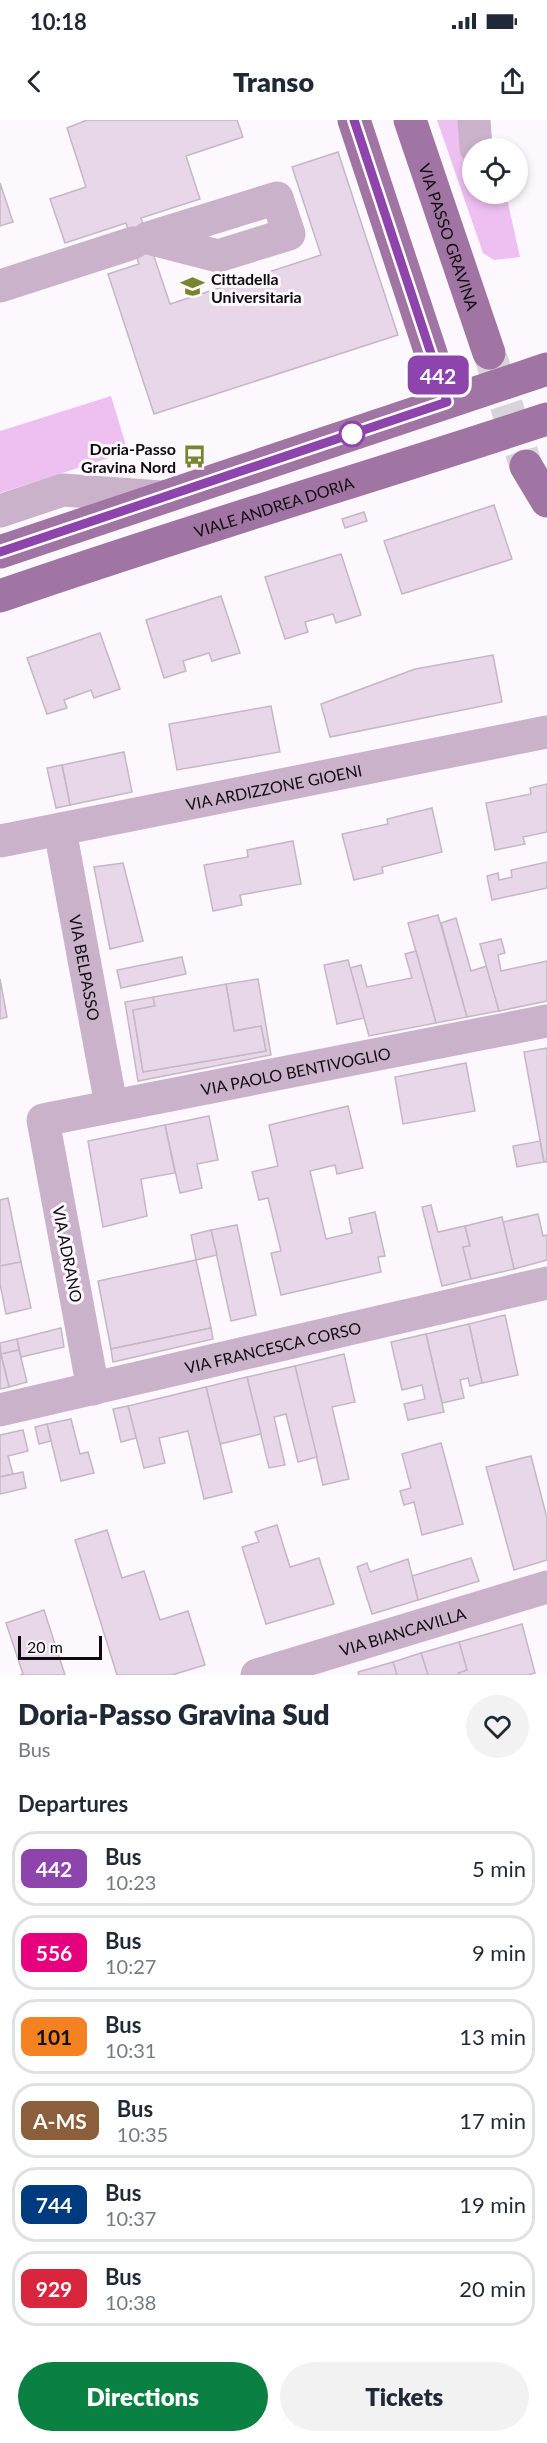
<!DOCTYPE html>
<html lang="en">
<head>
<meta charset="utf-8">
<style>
  body { margin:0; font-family:Lato,sans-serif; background:#f2f2f3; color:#1f2937; height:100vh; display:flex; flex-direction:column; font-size:22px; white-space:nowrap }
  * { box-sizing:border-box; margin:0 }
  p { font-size:20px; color:#747a83 }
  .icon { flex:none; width:33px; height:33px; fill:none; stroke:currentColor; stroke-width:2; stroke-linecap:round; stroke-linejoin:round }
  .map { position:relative; height:1555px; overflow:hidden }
  .sheet { display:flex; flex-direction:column; background:#fff; flex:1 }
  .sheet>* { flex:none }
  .badge { padding:0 12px; border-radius:9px; font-size:21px; line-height:39px }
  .buttons { position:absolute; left:462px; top:18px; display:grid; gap:12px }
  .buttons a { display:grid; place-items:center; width:66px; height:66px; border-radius:50%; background:#fff; box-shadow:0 3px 9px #0003; font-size:30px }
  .scale { position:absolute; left:18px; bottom:15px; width:84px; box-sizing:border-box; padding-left:6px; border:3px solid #0f0a0f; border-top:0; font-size:16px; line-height:21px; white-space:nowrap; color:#0f0a0f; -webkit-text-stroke:4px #fdf7fe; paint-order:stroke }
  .map>.badge { position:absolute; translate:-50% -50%; box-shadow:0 0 0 3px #fff }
  h2 { padding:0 18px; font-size:22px; line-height:54px }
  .round { display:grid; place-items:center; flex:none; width:63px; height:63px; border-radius:32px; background:#f2f2f3 }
  .head { display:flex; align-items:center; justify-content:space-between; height:102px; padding:0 18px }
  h1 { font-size:28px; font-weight:800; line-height:45px }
  .cta { display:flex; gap:12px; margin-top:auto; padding:12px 18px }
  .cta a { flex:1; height:69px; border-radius:36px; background:#0b8043; color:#fff; font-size:24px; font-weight:800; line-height:69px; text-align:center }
  .cta a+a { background:#f2f2f3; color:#1f2937 }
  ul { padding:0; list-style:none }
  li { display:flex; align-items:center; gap:18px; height:75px; margin:0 12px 9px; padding:0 6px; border:3px solid #e0e1e3; border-radius:24px }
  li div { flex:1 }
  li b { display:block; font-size:22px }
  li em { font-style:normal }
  li .badge { min-width:66px; font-weight:700; text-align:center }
  .status { display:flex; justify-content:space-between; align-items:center; height:42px; padding:0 30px; background:#fff; direction:ltr }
  .status svg { height:16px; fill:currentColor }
  header { display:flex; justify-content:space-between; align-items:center; height:78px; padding:0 18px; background:#fff; font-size:27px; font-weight:800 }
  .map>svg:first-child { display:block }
  .green { fill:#edc0f1 }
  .building { fill:#e7d7e8; stroke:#c6b7c7; stroke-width:1.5 }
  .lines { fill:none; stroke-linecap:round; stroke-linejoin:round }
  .major-tunnel { stroke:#d9d3da; stroke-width:33; stroke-dasharray:33 16; stroke-linecap:butt }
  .minor { stroke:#cab2cb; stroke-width:33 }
  .major { stroke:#a075a3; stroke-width:33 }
  .line-casing { stroke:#fff; stroke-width:14 }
  .line { stroke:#8e44ad; stroke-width:9 }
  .stop-dot { fill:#fff; stroke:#8e44ad; stroke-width:3 }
  .labels { text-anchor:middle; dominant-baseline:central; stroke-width:6; stroke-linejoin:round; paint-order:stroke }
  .street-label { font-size:16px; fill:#0f0a0f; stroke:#fdf7fe }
  .poi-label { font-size:16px; font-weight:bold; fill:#0f0a0f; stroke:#fdf7fe; text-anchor:start }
</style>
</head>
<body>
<div class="status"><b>10:18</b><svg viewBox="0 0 49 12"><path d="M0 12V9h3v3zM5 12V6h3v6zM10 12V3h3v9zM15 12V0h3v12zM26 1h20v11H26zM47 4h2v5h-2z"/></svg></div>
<header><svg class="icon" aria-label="back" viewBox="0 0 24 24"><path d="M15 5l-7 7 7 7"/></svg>Transo<svg class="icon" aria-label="share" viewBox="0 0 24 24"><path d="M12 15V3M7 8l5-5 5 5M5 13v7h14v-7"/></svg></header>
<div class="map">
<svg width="547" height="1555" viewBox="0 0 547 1555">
  <rect width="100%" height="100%" fill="#fdf7fe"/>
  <g class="green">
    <path d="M437 0H462L465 56 470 73 506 74 520 137 494 140 483 133Z"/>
    <path d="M111 276 128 332 0 373V311Z"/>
  </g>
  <g class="building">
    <path d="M87 0H237L243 17 186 36 200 79 141 98 170 184 321 135 292 47 338 32 398 215 154 294 108 154 139 144 126 103 65 123 50 79 86 67 67 8Z"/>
    <path d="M0 63 13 102 0 106Z"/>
    <path d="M494 385 512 439 402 474 384 421Z"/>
    <path d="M364 392 367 401 345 408 342 399Z"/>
    <path d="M341 434 361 495 336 503 333 494 305 502 308 512 285 519 265 457Z"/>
    <path d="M221 476 240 533 212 541 209 533 183 541 186 551 164 558 146 500Z"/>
    <path d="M100 513 120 569 94 578 91 570 64 580 67 588 47 594 27 538Z"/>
    <path d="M493 535 502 582 330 617 321 584 415 549Z"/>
    <path d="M271 586 280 632 177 650 169 604Z"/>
    <path d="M124 632 132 672 70 685 62 645Z"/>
    <path d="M62 645 70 685 56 688 47 648Z"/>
    <path d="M547 664V712L523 717 525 724 495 730 486 683 531 674 530 668Z"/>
    <path d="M432 688 442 732 382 747 383 753 354 760 342 714 388 704 387 699Z"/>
    <path d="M293 721 301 764 240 775 242 785 213 791 204 745 248 737 247 730Z"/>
    <path d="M547 742V768L492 780 487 756 498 753 499 760 512 757 511 750Z"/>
    <path d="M123 743 143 821 110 829 94 747Z"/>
    <path d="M438 795 467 897 436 903 408 803Z"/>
    <path d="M456 798 471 851 487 846 499 891 467 897 441 803Z"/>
    <path d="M501 819 505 833 498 835 501 851 547 841V881L499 891 480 824Z"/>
    <path d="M416 831 436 903 369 916 350 848 361 845 367 867 412 858 405 834Z"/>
    <path d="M182 837 186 854 121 868 117 850Z"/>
    <path d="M348 840 364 898 337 904 324 845Z"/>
    <path d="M0 859 7 897 0 899Z"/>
    <path d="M258 859 271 935 138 961 125 882 153 877 155 886 133 890 143 952 266 931 261 906 234 911 226 864Z"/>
    <path d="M226 864 234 911 261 906 266 931 143 952 133 890 155 886 153 877Z"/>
    <path d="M547 928V1042H544L524 932Z"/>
    <path d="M466 943 475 991 403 1004 395 957Z"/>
    <path d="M348 986 363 1048 337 1054 335 1045 310 1051 326 1119 352 1113 349 1098 375 1092 385 1136 378 1137 381 1152 281 1175 271 1133 281 1131 268 1078 259 1080 252 1052 278 1046 269 1005Z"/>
    <path d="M209 996 218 1040 197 1044 202 1068 180 1073 165 1005Z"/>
    <path d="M165 1005 175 1053 141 1059 147 1096 103 1107 88 1021Z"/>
    <path d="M540 1021 544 1042 517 1047 513 1026Z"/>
    <path d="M8 1078 21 1142 0 1146V1080Z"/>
    <path d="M431 1085 438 1112 465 1106 470 1126 463 1127 471 1159 442 1166 422 1087Z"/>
    <path d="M538 1094 543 1116 547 1115V1140L514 1149 503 1102Z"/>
    <path d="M502 1097 514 1149 471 1159 463 1127 470 1126 465 1106Z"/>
    <path d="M237 1105 256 1195 231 1201 211 1110Z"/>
    <path d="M211 1110 217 1135 196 1140 191 1115Z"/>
    <path d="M196 1140 211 1208 111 1229 98 1161Z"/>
    <path d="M21 1142 31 1188 6 1194 0 1164V1146Z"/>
    <path d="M505 1195 518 1255 482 1263 469 1204Z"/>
    <path d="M469 1204 482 1263 470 1266 468 1258 460 1260 464 1278 442 1283 426 1214Z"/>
    <path d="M61 1208 64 1227 21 1237 17 1219Z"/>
    <path d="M211 1208 213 1219 113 1242 111 1229Z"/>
    <path d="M426 1214 444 1292 408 1300 404 1284 425 1279 422 1265 402 1270 391 1222Z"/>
    <path d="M17 1219 19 1230 1 1234 0 1223Z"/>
    <path d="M19 1230 27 1262 9 1267 1 1234Z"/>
    <path d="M0 1231 9 1267 0 1269Z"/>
    <path d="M344 1234 355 1282 332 1287 349 1359 323 1365 295 1246Z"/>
    <path d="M295 1246 317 1337 298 1342 286 1294 274 1297 285 1345 269 1348 247 1257Z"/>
    <path d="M247 1257 261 1314 220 1324 206 1267Z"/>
    <path d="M206 1267 232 1372 204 1379 188 1311 159 1318 165 1343 144 1348 128 1286Z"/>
    <path d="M128 1286 136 1318 121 1322 113 1289Z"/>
    <path d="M71 1299 80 1334 88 1332 94 1353 61 1361 47 1304Z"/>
    <path d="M47 1304 51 1321 39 1324 35 1307Z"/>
    <path d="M23 1310 28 1331 8 1336 13 1354 0 1357V1315Z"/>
    <path d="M441 1323 463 1404 422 1415 414 1382 404 1385 400 1371 411 1368 402 1334Z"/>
    <path d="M531 1336 547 1398V1440L514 1450 486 1347Z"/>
    <path d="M23 1352 26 1368 0 1374V1357Z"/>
    <path d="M277 1405 290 1447 319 1438 334 1484 266 1504 242 1427 259 1422 255 1412Z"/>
    <path d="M107 1410 122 1458 144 1451 160 1500 188 1491 205 1545 172 1555H117L75 1420Z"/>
    <path d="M471 1438 479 1461 418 1480 412 1456Z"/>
    <path d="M408 1439 418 1480 372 1494 357 1447 367 1443 370 1452Z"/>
    <path d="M44 1490 65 1555H20L23 1554 6 1503Z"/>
    <path d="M522 1504 535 1553 527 1555H459L458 1553 467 1550 459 1522Z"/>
    <path d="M459 1522 467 1550 458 1553 459 1555H428L421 1533Z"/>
    <path d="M421 1533 428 1555H397L393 1542Z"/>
    <path d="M393 1542 397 1555H359L358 1552Z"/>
  </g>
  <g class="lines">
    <path class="major-tunnel" d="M491 238 526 346"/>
    <g class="minor">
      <path d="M474 0 476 28"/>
      <path d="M277 78 289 114 218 136 148 118Z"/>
      <path d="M0 166 133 123"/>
      <path d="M0 391 63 370 161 377"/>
      <path id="s1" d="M60 710 111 985"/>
      <path id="s2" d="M0 721 547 612"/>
      <path id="s3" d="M93 1269 43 1000 547 901"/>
      <path id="s4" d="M0 1290 547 1163"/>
      <path id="s5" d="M257 1555 547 1467"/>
    </g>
    <g class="major">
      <path d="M354 0 447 282"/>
      <path id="s6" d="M410 0 489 233"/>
      <path d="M526 346 547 381"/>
      <path d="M0 432 547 249"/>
      <path id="s7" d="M0 476C181 413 365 359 547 299"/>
    </g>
  </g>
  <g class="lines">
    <defs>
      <path id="line" d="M0 432 447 282 354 0"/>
    </defs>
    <use href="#line" class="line-casing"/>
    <use href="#line" class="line"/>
  </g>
  <defs>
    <symbol id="university-bare" viewBox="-9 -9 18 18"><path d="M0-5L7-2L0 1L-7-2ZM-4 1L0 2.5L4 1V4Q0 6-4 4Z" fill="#7b832e" stroke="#fdf7fe" stroke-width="2.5" paint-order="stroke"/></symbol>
    <symbol id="bus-bare" viewBox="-9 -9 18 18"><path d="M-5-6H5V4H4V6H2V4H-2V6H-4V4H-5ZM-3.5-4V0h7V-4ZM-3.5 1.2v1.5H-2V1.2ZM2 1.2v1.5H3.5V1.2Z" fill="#7b832e" stroke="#fdf7fe" stroke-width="2.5" paint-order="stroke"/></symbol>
  </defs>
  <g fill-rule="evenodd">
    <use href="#university-bare" x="176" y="150" width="33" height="33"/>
    <use href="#bus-bare" x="178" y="320" width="33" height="33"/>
  </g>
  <circle class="stop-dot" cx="352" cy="314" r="12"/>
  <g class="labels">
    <g class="street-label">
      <text stroke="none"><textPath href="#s6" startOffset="123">VIA PASSO GRAVINA</textPath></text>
      <text stroke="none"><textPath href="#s7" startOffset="288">VIALE ANDREA DORIA</textPath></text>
      <text stroke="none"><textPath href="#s2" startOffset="279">VIA ARDIZZONE GIOENI</textPath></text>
      <text stroke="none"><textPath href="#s1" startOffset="140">VIA BELPASSO</textPath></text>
      <text stroke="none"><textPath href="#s3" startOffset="531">VIA PAOLO BENTIVOGLIO</textPath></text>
      <text transform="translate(68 1134) rotate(79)">VIA ADRANO</text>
      <text stroke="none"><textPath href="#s4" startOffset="280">VIA FRANCESCA CORSO</textPath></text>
      <text stroke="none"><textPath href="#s5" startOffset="152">VIA BIANCAVILLA</textPath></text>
    </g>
    <g class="poi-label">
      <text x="211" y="158">Cittadella<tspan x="211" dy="18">Universitaria</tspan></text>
      <text x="176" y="328" text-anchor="end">Doria-Passo<tspan x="176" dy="18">Gravina Nord</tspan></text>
    </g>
  </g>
</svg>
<div class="buttons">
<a><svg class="icon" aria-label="locate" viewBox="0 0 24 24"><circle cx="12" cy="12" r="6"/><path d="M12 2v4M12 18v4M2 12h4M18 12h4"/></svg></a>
</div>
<div class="scale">20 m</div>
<b class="badge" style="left:438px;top:255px;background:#8e44ad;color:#fff">442</b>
</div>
<section class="sheet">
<div class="head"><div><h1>Doria-Passo Gravina Sud</h1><p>Bus</p></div><a class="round"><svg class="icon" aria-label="heart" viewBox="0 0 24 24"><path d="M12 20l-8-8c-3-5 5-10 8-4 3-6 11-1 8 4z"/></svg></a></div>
<h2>Departures</h2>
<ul>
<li><span class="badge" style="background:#8e44ad;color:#fff">442</span><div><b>Bus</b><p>10:23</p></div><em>5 min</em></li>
<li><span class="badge" style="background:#e6007e;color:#fff">556</span><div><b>Bus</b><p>10:27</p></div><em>9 min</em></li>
<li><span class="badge" style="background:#f58220;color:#111">101</span><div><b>Bus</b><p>10:31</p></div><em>13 min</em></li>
<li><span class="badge" style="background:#8b5e3c;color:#fff">A-MS</span><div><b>Bus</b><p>10:35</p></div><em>17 min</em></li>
<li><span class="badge" style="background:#003b80;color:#fff">744</span><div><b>Bus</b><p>10:37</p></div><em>19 min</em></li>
<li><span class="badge" style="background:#d7263d;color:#fff">929</span><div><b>Bus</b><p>10:38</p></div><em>20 min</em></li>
</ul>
<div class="cta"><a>Directions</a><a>Tickets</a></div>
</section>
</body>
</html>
